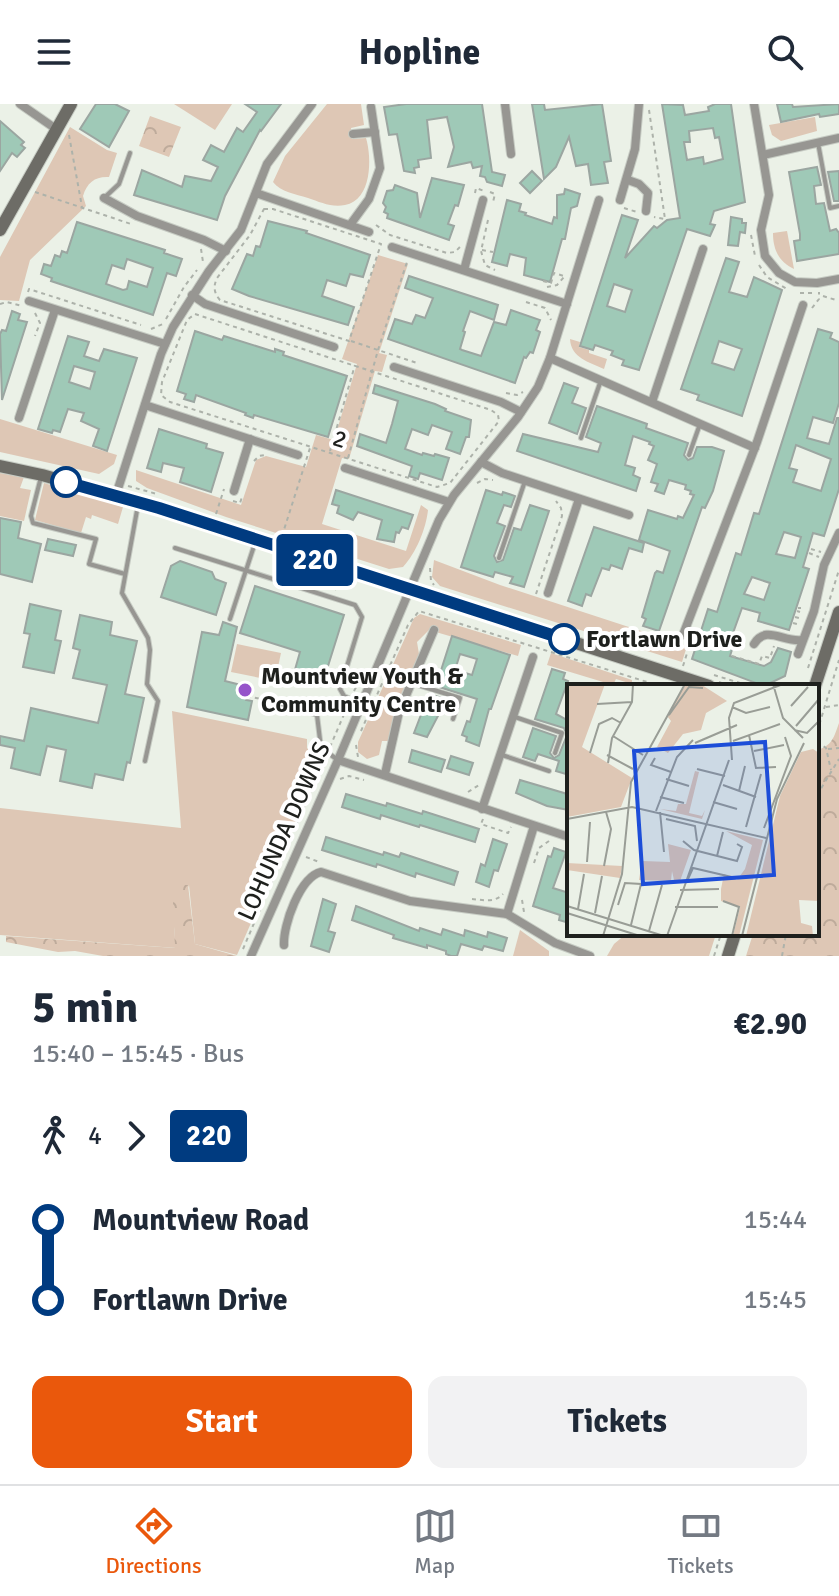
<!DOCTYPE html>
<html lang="en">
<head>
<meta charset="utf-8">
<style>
  body { margin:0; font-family:Signika,sans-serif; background:#f2f2f3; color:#1f2937; height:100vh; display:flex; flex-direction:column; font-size:30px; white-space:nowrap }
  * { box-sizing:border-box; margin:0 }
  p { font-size:26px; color:#747a83 }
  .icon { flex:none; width:44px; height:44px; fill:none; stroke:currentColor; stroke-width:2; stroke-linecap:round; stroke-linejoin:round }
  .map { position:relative; height:852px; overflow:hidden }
  .panel { display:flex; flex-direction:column; background:#fff; flex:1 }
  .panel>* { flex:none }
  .badge { padding:0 16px; border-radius:6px; font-size:28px; line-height:52px }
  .map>.badge { position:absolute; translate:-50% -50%; box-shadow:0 0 0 4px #fff }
  .legs { display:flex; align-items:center; gap:12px; height:88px; padding:0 32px; font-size:26px }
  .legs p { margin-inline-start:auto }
  .overview { display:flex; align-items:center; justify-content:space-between; height:136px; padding:0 32px }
  h1 { font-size:44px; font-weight:700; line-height:60px }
  .button { display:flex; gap:16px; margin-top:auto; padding:16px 32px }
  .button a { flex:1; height:92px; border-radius:16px; background:#ea580c; color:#fff; font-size:32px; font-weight:700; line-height:92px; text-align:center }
  .button a+a { background:#f2f2f3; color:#1f2937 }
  ul { padding:0 32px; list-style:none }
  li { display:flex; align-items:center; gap:28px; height:80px; font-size:30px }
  li i { display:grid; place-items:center; width:12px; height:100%; margin:0 10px; background:currentColor }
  li i::after { content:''; width:20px; height:20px; margin:-10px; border:6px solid; border-radius:50%; background:#fff }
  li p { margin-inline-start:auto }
  li:first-child i { background:linear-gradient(#0000 50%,currentColor 0) }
  li:last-child i { background:linear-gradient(currentColor 50%,#0000 0) }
  header { display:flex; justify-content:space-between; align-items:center; height:104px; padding:0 32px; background:#fff; font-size:36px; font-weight:700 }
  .tabs { display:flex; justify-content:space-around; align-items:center; height:112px; border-top:2px solid #e0e1e3; background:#fff; font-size:22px; color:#747a83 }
  .tabs a { display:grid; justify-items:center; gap:4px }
  .tabs .current { color:#ea580c }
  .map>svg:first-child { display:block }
  .green { fill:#dec7b5 }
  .forest { fill:url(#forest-crowns) }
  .building { fill:#9fc9b7; stroke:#9ba6a1; stroke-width:2; fill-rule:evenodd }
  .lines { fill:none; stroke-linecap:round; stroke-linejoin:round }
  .lane-casing { stroke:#c6cbc3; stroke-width:6 }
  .street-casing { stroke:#c6cbc3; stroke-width:10 }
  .secondary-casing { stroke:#c6cbc3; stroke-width:14 }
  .path { stroke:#adb2aa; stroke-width:2; stroke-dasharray:4 4; stroke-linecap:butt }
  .lane { stroke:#979692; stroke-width:4 }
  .street { stroke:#979692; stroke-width:8 }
  .secondary { stroke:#6d6c66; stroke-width:12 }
  .line-1-casing { stroke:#fff; stroke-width:18 }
  .line-1 { stroke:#003b80; stroke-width:12 }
  .stop-1-dot { fill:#fff; stroke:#003b80; stroke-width:4 }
  .poi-dot { fill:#9654ca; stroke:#fff; stroke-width:3 }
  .labels { text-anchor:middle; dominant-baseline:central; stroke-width:8; stroke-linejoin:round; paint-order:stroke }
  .street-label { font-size:24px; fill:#1e201d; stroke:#fff }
  .stop-label { font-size:24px; font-weight:bold; fill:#1e201d; stroke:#fff; text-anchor:start }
  .poi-label { font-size:24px; font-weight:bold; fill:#1e201d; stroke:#fff; text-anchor:start }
  .inset-road { fill:none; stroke:#999d96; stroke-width:2 }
  .view { fill:#1d4ed8; fill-opacity:0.15; stroke:#1d4ed8; stroke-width:4 }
  .inset-edge { fill:none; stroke:#1e201d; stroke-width:4 }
</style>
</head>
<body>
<header><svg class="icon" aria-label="menu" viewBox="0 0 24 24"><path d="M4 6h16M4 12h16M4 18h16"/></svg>Hopline<svg class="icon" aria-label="search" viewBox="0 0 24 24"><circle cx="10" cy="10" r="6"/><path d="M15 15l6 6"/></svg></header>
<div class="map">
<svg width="839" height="852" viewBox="0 0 839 852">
  <defs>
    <pattern id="forest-crowns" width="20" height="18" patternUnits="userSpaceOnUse" patternTransform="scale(2)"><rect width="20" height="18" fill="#dec7b5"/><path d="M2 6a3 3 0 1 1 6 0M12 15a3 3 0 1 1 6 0" fill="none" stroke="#beab9b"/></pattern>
  </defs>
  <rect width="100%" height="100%" fill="#ebf1e7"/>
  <g class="green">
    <path d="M174 0H232L215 26Z"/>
    <path d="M327 0H361L364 21 351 24 352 35 366 34C372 54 372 96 345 101 332 104 320 98 308 94 295 90 281 88 273 78L285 52Z"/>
    <path d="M815 13 817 27 781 37 772 31 769 21Z"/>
    <path d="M70 23 107 46 117 49 109 73C96 72 87 78 83 92L86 102 30 156 19 197 0 196V153Z"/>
    <path d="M787 127 794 165C779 158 773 146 773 129Z"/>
    <path d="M378 151 408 160 379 249 387 251 382 268 375 267 349 355 342 354 322 420 406 447 421 401 428 406C426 425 416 449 403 463L389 465 226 413 147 384 136 377V366L241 401 256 356 266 352 306 363 316 331 334 336 357 260 342 255Z"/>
    <path d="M570 235 580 238 579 243 589 246V249L607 255 604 265C589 258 571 254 570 235Z"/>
    <path d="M0 315 117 351 114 360 99 370 0 348Z"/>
    <path d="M0 369 24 373 20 384 31 386 24 417 0 412Z"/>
    <path d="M44 379 123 403 118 420 92 411 91 415 86 413 81 429 35 416Z"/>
    <path d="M434 456 500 481 687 542 682 558 440 482 432 473Z"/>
    <path d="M420 510 521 541 518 552 429 526 417 538 419 550 399 595 388 637H382L379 651 367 655 358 648V638L414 514Z"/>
    <path d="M237 540 281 549 275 577 231 568Z"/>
    <path d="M551 549 632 576V580L616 575 613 581 547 561Z"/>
    <path d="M172 607 307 635V644L321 659 237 851 195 840 189 781 174 825 176 844 0 831V704L181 724Z"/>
    <path d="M520 826 549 847V852H513Z"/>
    <path d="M626 830H716L709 852H607L614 840Z"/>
  </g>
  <g class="forest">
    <path d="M150 12 181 23 169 53 139 42Z"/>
    <path d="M839 619V852H746L753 830H817V646C832 642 834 633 839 619Z"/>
    <path d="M180 781H188L195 840 237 852H103L75 847 58 848 6 838V832L175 844 173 799Z"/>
  </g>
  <g class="building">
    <path d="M96 0H115L129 7 109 43 80 25Z"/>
    <path d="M245 0H281L261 27 260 26 225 92 217 116 134 91 142 66 182 83 185 72 211 77 218 63 203 56 211 41 224 48 237 24 243 28 257 8Z"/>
    <path d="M406 0H482L492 68 505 71 502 82 487 78 485 73 480 72 482 62 473 64 471 58 448 63 454 43 447 13 427 16 431 54 418 56 419 63 414 64 415 69 404 67 397 30 389 31 384 3Z"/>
    <path d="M532 0H544L545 6 602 0 611 57 604 58 608 79 591 81 588 60 576 62 569 33 556 63 544 75Z"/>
    <path d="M662 0 683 1 685 11 709 7 708 3 715 0H731L745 98 714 107 710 120 715 121 710 132 687 125 639 266 622 261 624 256 611 251 613 247 595 241 593 246 580 242 622 111 638 116 625 154 654 122 657 124 667 116 680 114ZM713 24 715 34 719 33 723 55 704 60 703 53 687 56 684 38H690L689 27ZM614 180 632 186 625 208 607 202Z"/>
    <path d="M777 0H792L793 3 839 0V10L820 13 819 10 781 18Z"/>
    <path d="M0 17 24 38 21 41 25 44 17 53 12 49 0 67Z"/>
    <path d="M817 63 821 81 814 82 816 100 824 99 830 127 836 125 839 129V150L797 157 794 137 800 136V130L789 68Z"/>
    <path d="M532 67 542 77 530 89 520 79Z"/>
    <path d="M839 67V97H834L828 68Z"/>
    <path d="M432 74 464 81 458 102 455 101 448 120 454 122 449 136 387 114 388 110 384 108 386 103 383 99 387 87 393 86 395 81 417 89 420 114Z"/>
    <path d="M565 85 580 90 577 102 571 104 565 135H562L550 178 524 171 526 154 510 150 507 162 492 158 507 96 521 100 519 107 526 109 525 111 552 120 554 113 557 114V91L564 90Z"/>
    <path d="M731 113 742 115V119H746L745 129 740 128 738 142 728 141Z"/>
    <path d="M268 117 307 127 306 129 370 151 363 173 350 170 346 182 327 176 322 192 354 203 348 221 249 192 232 185 247 150 253 152 256 142 260 143Z"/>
    <path d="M77 118 165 146 164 149 182 155 176 172 167 169 153 211 51 177 52 174 41 170 44 160 51 162 55 151 60 153 62 147 67 149ZM127 155 153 164 147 183 129 177 127 185 123 186 106 180 112 161 124 165Z"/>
    <path d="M726 154 739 158 729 188 747 193 754 173 782 186 742 312 697 296 699 291 681 285ZM719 237 742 245 734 266 712 259Z"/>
    <path d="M409 172 498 201 494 216 470 207 463 227 465 228 460 245 462 246 481 252 494 218 506 221 511 206 540 216 536 226 540 228 533 249 530 248 526 254 524 253 515 279 388 235 395 215 412 220 416 211 425 214 433 194 405 184Z"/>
    <path d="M12 207 20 210 18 216 27 218 2 296 0 230 2 226 6 227Z"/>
    <path d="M818 225 832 229 830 234 839 238V299L833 319 813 313 807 334 829 340 837 314H839V385L824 432 813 429 803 463 809 465 789 526 758 517 760 509 742 504 733 529 737 530 730 552 764 562 771 558 778 544 791 548 785 572 764 582 692 555 708 505 717 508 736 449 741 451 754 409 759 410ZM796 341 831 355 821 387 793 378 797 366 789 364ZM784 428 801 433 795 454 776 450ZM752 473 770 479 764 496 744 490Z"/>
    <path d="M195 227 222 236 224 232 275 248V245L284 248 283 251 347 272 328 333 254 311 253 314 245 311 246 309 196 291 194 298 184 295 186 290 177 287Z"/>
    <path d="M68 232 89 238 84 252 99 257 104 245 137 254 107 347 93 342 99 325 81 317 84 309 68 305 60 328 53 326 52 329 38 325ZM74 262 95 268 90 285 69 278Z"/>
    <path d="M564 279 578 284 572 299 586 304 577 330 549 319Z"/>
    <path d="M375 281 435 300 446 305 445 307 471 316 469 333H466L460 350 446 345 452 328 432 321 428 331 412 325 405 345 422 351 423 349 434 352 435 350 449 354 442 376 420 369 418 375 409 372 412 362 357 342 360 330 386 339 392 320 398 297 373 289Z"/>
    <path d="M597 302 647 320 646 324 688 339 684 351 688 356 693 354 697 343H712L724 347 713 387 705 404 702 403 659 527 643 522 646 515 642 513 655 469 657 467 663 469 670 447 639 436 648 406 677 415 678 412 683 414 694 391 690 390 691 387 685 385 686 381 669 376 664 390 655 387 658 380 651 378 657 360 648 356 654 342 649 340 650 338 633 332 625 361 635 364 633 371 640 374 636 387 517 347 523 330 598 348 601 339 586 333Z"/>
    <path d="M159 325 207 340 206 344 223 349 211 388 180 378 184 364 163 359 161 368 147 364Z"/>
    <path d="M336 386 413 411 408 425 402 423 399 429 396 428 394 438 377 435 382 416 358 408 353 416 337 409 339 402 332 400Z"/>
    <path d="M486 386 502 391 503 388 515 392 511 403 504 401 497 419 505 422 494 452 497 458 503 456 514 424 521 426 530 401 549 407 524 483 510 479 513 473 495 468 493 473 461 463Z"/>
    <path d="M0 414 21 418 18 434 41 440 32 478 0 470Z"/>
    <path d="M594 423 644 439 642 448 629 444 622 465 611 461 609 466 602 464 591 492 586 490 582 502 568 497Z"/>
    <path d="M48 435 76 441 73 452 45 446Z"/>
    <path d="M180 457 212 468 215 475 226 479 216 511 161 493 171 462Z"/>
    <path d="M255 482 344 511 323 578 294 569 300 548 240 529Z"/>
    <path d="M30 500 61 507 55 536 61 537 54 569 23 563 30 530 24 529Z"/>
    <path d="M80 511 112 518 110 531 137 537 125 590 144 594 130 659 127 658 123 676 95 670 92 684 60 677 66 646 47 642 40 671 11 664 15 644 0 641V632L24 637 31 604 98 619 107 581 73 574 80 546 73 544Z"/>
    <path d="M223 518 237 523 225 577 249 583 246 596 252 597 248 616 187 603 202 528 219 531Z"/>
    <path d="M452 532 510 551 491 605H489L479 642 466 637 467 633 462 631 467 617 470 618 477 595 436 582ZM460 550 477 555 472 571 455 566Z"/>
    <path d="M552 565 565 569 563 575 568 577 556 610 569 617V671L556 667 559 657 538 650 535 657 523 653 533 624 556 632 550 649 554 654 559 651 567 631 564 624 535 615Z"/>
    <path d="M429 590 442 594 437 609 439 610 427 633 414 629Z"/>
    <path d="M412 646 445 656 441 668 409 658Z"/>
    <path d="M451 652 473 659 469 671 447 664Z"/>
    <path d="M520 676 564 689 569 692V706L547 702 516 689Z"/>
    <path d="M346 690 386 702 387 699 422 710 423 707 479 725 475 738 420 721 419 723 381 711 380 715 342 703Z"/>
    <path d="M326 733 383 751 384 748 399 753 401 749 458 768 454 781 416 769 415 773 377 760 376 763 322 746Z"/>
    <path d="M493 735 507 740 498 767 494 766 489 783 476 778 481 760 485 762Z"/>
    <path d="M554 744 566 748 553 784 569 789V819L559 816 560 811 533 802 548 752 551 753Z"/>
    <path d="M323 795 336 800 328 827 335 829 329 848 311 842Z"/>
    <path d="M356 802 419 827 420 824 441 831 443 825 464 832 465 826 487 833 488 828 507 834 503 847 484 842 482 846 461 840 457 852H451L446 850V847L427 841V844L393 834 394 831 352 816Z"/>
  </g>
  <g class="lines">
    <defs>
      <g id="lane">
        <path d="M818 39 830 104 839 102"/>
        <path d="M104 94 119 80 130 49"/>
        <path d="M581 334 601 276"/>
        <path d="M689 351 700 320"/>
        <path d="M41 373 31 412 33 419 96 435 89 460 125 470"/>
        <path d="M138 401 122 489 148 534 150 546 147 580 158 597 145 657"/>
        <path d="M175 444 355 501 362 513 340 585 344 592 361 600"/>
        <path d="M499 454 525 377"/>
        <path d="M230 515 255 439"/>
        <path d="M414 580 460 594 453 615"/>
        <path d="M273 597 317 611 321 644 338 656"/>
        <path d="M569 608V612"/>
        <path d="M515 613 562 629 555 649"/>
        <path d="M502 651 549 667"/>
      </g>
      <g id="street">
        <path d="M20 0 56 25"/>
        <path d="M505 0 511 50"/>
        <path d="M754 0 769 91 761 126 765 152 779 169 795 178 817 179 839 175"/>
        <path d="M353 30 375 28"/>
        <path d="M763 51 839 34"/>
        <path d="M628 76 639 80 648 89 646 107"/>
        <path d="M256 89 369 128"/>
        <path d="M104 94 137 112 204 136 226 147"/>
        <path d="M620 96 635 45 639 0"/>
        <path d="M350 121 369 95 380 64 371 3"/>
        <path d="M392 143 567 200"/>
        <path d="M464 166 483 96"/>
        <path d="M192 191 205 200 334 243"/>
        <path d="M29 197 165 240"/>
        <path d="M550 254 755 344"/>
        <path d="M394 263 501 298 521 308"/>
        <path d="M652 298 703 145"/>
        <path d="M145 301 298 351"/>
        <path d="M19 314 55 206"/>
        <path d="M481 358 502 369 629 411"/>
        <path d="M345 364 449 398"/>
        <path d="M234 387 250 335"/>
        <path d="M116 391 161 250 173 223 209 167 241 126 267 60 312 0"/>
        <path d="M548 489 579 395"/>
        <path d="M683 531 757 338 803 201"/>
        <path d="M754 540C766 520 784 539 802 536"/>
        <path d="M798 550 814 507 824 461 839 429"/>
        <path d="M338 656 569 733"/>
        <path d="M385 670 399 608 434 526"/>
        <path d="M482 705 533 553"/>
        <path d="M507 810 534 722"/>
        <path d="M284 841C283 821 300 773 321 768L410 797 507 810 555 839 590 852"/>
        <path d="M251 852 338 656 439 416 454 391 518 313 538 283 550 254 599 96"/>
      </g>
      <g id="secondary">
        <path d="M0 126 71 0"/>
        <path d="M0 362 42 371 159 404 709 582"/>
        <path d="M815 582 839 508"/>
        <path d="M728 852 735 830"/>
      </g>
    </defs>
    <use href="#lane" class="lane-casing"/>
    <use href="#street" class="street-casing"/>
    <use href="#secondary" class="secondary-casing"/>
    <g class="path">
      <path d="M649 6 665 115 654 113"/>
      <path d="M69 31 82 103"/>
      <path d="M35 88 131 120"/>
      <path d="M490 88 495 90 493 98"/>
      <path d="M475 89 476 84 484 87"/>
      <path d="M624 104 637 108"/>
      <path d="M264 105H273L381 140 349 237 220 196C214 189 213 183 217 174L250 131Z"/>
      <path d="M488 116 481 147 485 161 495 166"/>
      <path d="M376 121 390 131 447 149 455 148 461 142"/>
      <path d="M751 131 755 152"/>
      <path d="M201 145 203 158"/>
      <path d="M482 146 493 148"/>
      <path d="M759 161 767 173 787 185"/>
      <path d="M543 177 551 179 554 169 564 172"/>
      <path d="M547 183 557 181 564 173"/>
      <path d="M28 188 29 185 141 221"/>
      <path d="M800 189H814"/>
      <path d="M823 192 836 196"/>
      <path d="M526 198 545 204 551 216"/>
      <path d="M0 200 7 198 22 202"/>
      <path d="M812 204 819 195V188"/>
      <path d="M35 209 40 219 35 232"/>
      <path d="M195 210 491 306 498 311 499 317 450 379 437 383 170 298 161 291 162 278 187 216Z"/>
      <path d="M166 215 184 183 197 166"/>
      <path d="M151 225 163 220"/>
      <path d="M351 237 417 259"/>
      <path d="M506 289 517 291 523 288"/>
      <path d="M330 347 355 261"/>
      <path d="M348 354 378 246 407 158"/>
      <path d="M254 357 259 352 265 351"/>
      <path d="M477 379 485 375 493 376"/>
      <path d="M128 382 157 390"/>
      <path d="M233 397 240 399 242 393"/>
      <path d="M216 410 224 385"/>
      <path d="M282 432 310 344"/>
      <path d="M811 445 821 448"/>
      <path d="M809 449 819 453"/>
      <path d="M430 464 431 477 434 481"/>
      <path d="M335 486 340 474"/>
      <path d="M536 490 562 412 561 404 556 397"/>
      <path d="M798 504H801"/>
      <path d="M797 507 800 508"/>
      <path d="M795 513 799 514"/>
      <path d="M793 519 797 520"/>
      <path d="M732 552 759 560 762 552 770 554 774 542"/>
      <path d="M683 562 690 540"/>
      <path d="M808 564 839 466"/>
      <path d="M714 571 750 582"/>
      <path d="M719 578 730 582"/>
      <path d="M632 582 635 575"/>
      <path d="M354 587 359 578"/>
      <path d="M247 592 266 596"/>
      <path d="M826 603 839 601"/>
      <path d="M361 627 408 521 419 507 660 582"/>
      <path d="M817 628 839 556"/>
      <path d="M817 638 826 644 831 666"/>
      <path d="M356 641 358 653"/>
      <path d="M330 643 348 601"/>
      <path d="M828 645 839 644"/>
      <path d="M340 675 349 672 364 676"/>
      <path d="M468 688 479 681"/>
      <path d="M817 691 839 655"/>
      <path d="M483 715 481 720 508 729 511 723"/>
      <path d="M567 721 569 722"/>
      <path d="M306 753 319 758"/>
      <path d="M534 759 539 744 549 737"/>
      <path d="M472 795C483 796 495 799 503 790"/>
      <path d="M522 796 524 808"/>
      <path d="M243 845 324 656"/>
      <path d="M714 852 721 830"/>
      <path d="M782 852 786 830"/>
    </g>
    <use href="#lane" class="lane"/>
    <use href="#street" class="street"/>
    <use href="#secondary" class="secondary"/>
  </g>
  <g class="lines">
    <defs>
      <path id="line-1" d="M66 378 159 404 564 535"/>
    </defs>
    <use href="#line-1" class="line-1-casing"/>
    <use href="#line-1" class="line-1"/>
  </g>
  <g class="stop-1-dot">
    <circle cx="66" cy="378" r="14"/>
    <circle cx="564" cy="535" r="14"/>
  </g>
  <circle class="poi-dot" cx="245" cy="586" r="8"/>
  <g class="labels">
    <g class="street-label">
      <text transform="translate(340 335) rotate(18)">2</text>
      <text transform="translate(284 727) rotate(-66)">LOHUNDA DOWNS</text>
    </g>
    <g class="stop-label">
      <text x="586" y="535">Fortlawn Drive</text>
    </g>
    <g class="poi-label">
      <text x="261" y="572">Mountview Youth &amp;<tspan x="261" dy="28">Community Centre</tspan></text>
    </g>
  </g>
  <g transform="translate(567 580)">
    <rect width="252" height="252" fill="#ebf1e7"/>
    <path d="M119 0 135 1 160 17 139 29 134 46 116 50 101 69 90 63 104 37 100 32ZM128 87 132 88 122 129 135 132 138 126 135 135 93 125 109 127 111 120H119ZM159 147 196 156 172 252H166L173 223 154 217V205L157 190 170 196 178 185 185 161ZM101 160 124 166 113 197 107 196 105 187 104 197 72 196 75 177 103 178ZM0 179 55 182 53 194 0 186Z" fill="#dec7b5"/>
    <path d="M0 0H38L15 63 65 94 54 123 0 133ZM246 65 252 69V217L232 216 234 239 245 242 246 252H179L213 112 234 68Z" fill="#dec7b5"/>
    <path class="inset-road" d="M206 0 216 34 236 54M30 20 65 18M224 22 241 3M165 23 179 29 203 23M102 31 122 3 136 4M229 42 252 15M227 46 240 49 251 38M182 51 189 84 209 83M46 52 76 71M166 57 213 40M128 59 170 41M187 67 217 61M23 69 32 40 45 34 54 39M40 71 66 85M88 74 84 81 104 88M165 76 162 34 167 19 216 0M41 79 45 54 65 18 66 0M130 85 158 92M99 95 122 102M156 101 189 113M172 107 178 82M93 113 117 119M146 118 170 125M89 127 110 73 126 56M93 128 97 168M0 135 65 123 199 154M99 135 128 142 130 157M179 143 194 90M197 144 224 72 218 53M116 157 127 166 170 177 175 163 170 160M150 172 156 148M20 178 23 138M37 182 44 145 39 128M121 195 126 184 169 194M113 206 152 205M156 217 172 223 165 252M51 221 58 199 74 200 64 241M0 222 97 252M108 223H151M11 225 17 190M0 229 73 252M28 229 35 192M82 247 95 201M36 252 55 190 64 98 118 0M100 252 162 76M175 252 210 115 237 59"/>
    <path class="view" d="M198 58 207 191 76 200 67 67Z"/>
    <rect width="252" height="252" class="inset-edge"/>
  </g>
</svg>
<b class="badge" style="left:315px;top:456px;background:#003b80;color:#fff">220</b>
</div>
<section class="panel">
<div class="overview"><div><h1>5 min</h1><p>15:40 – 15:45 · Bus</p></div><b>€2.90</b></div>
<div class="legs"><svg class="icon" aria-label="walk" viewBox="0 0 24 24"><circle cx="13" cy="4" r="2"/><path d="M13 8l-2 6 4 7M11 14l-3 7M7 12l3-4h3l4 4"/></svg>4<svg class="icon" aria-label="forward" viewBox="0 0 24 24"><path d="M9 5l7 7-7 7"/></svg><b class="badge" style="background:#003b80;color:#fff">220</b></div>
<ul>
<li><i style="color:#003b80"></i><b>Mountview Road</b><p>15:44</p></li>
<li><i style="color:#003b80"></i><b>Fortlawn Drive</b><p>15:45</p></li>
</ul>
<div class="button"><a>Start</a><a>Tickets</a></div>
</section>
<nav class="tabs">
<a class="current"><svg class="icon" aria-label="directions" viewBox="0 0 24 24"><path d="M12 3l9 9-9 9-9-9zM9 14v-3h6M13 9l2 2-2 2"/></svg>Directions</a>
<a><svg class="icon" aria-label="map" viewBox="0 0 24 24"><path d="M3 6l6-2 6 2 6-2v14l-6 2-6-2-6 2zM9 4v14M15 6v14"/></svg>Map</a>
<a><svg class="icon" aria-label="tickets" viewBox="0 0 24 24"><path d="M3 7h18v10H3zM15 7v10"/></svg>Tickets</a>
</nav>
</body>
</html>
